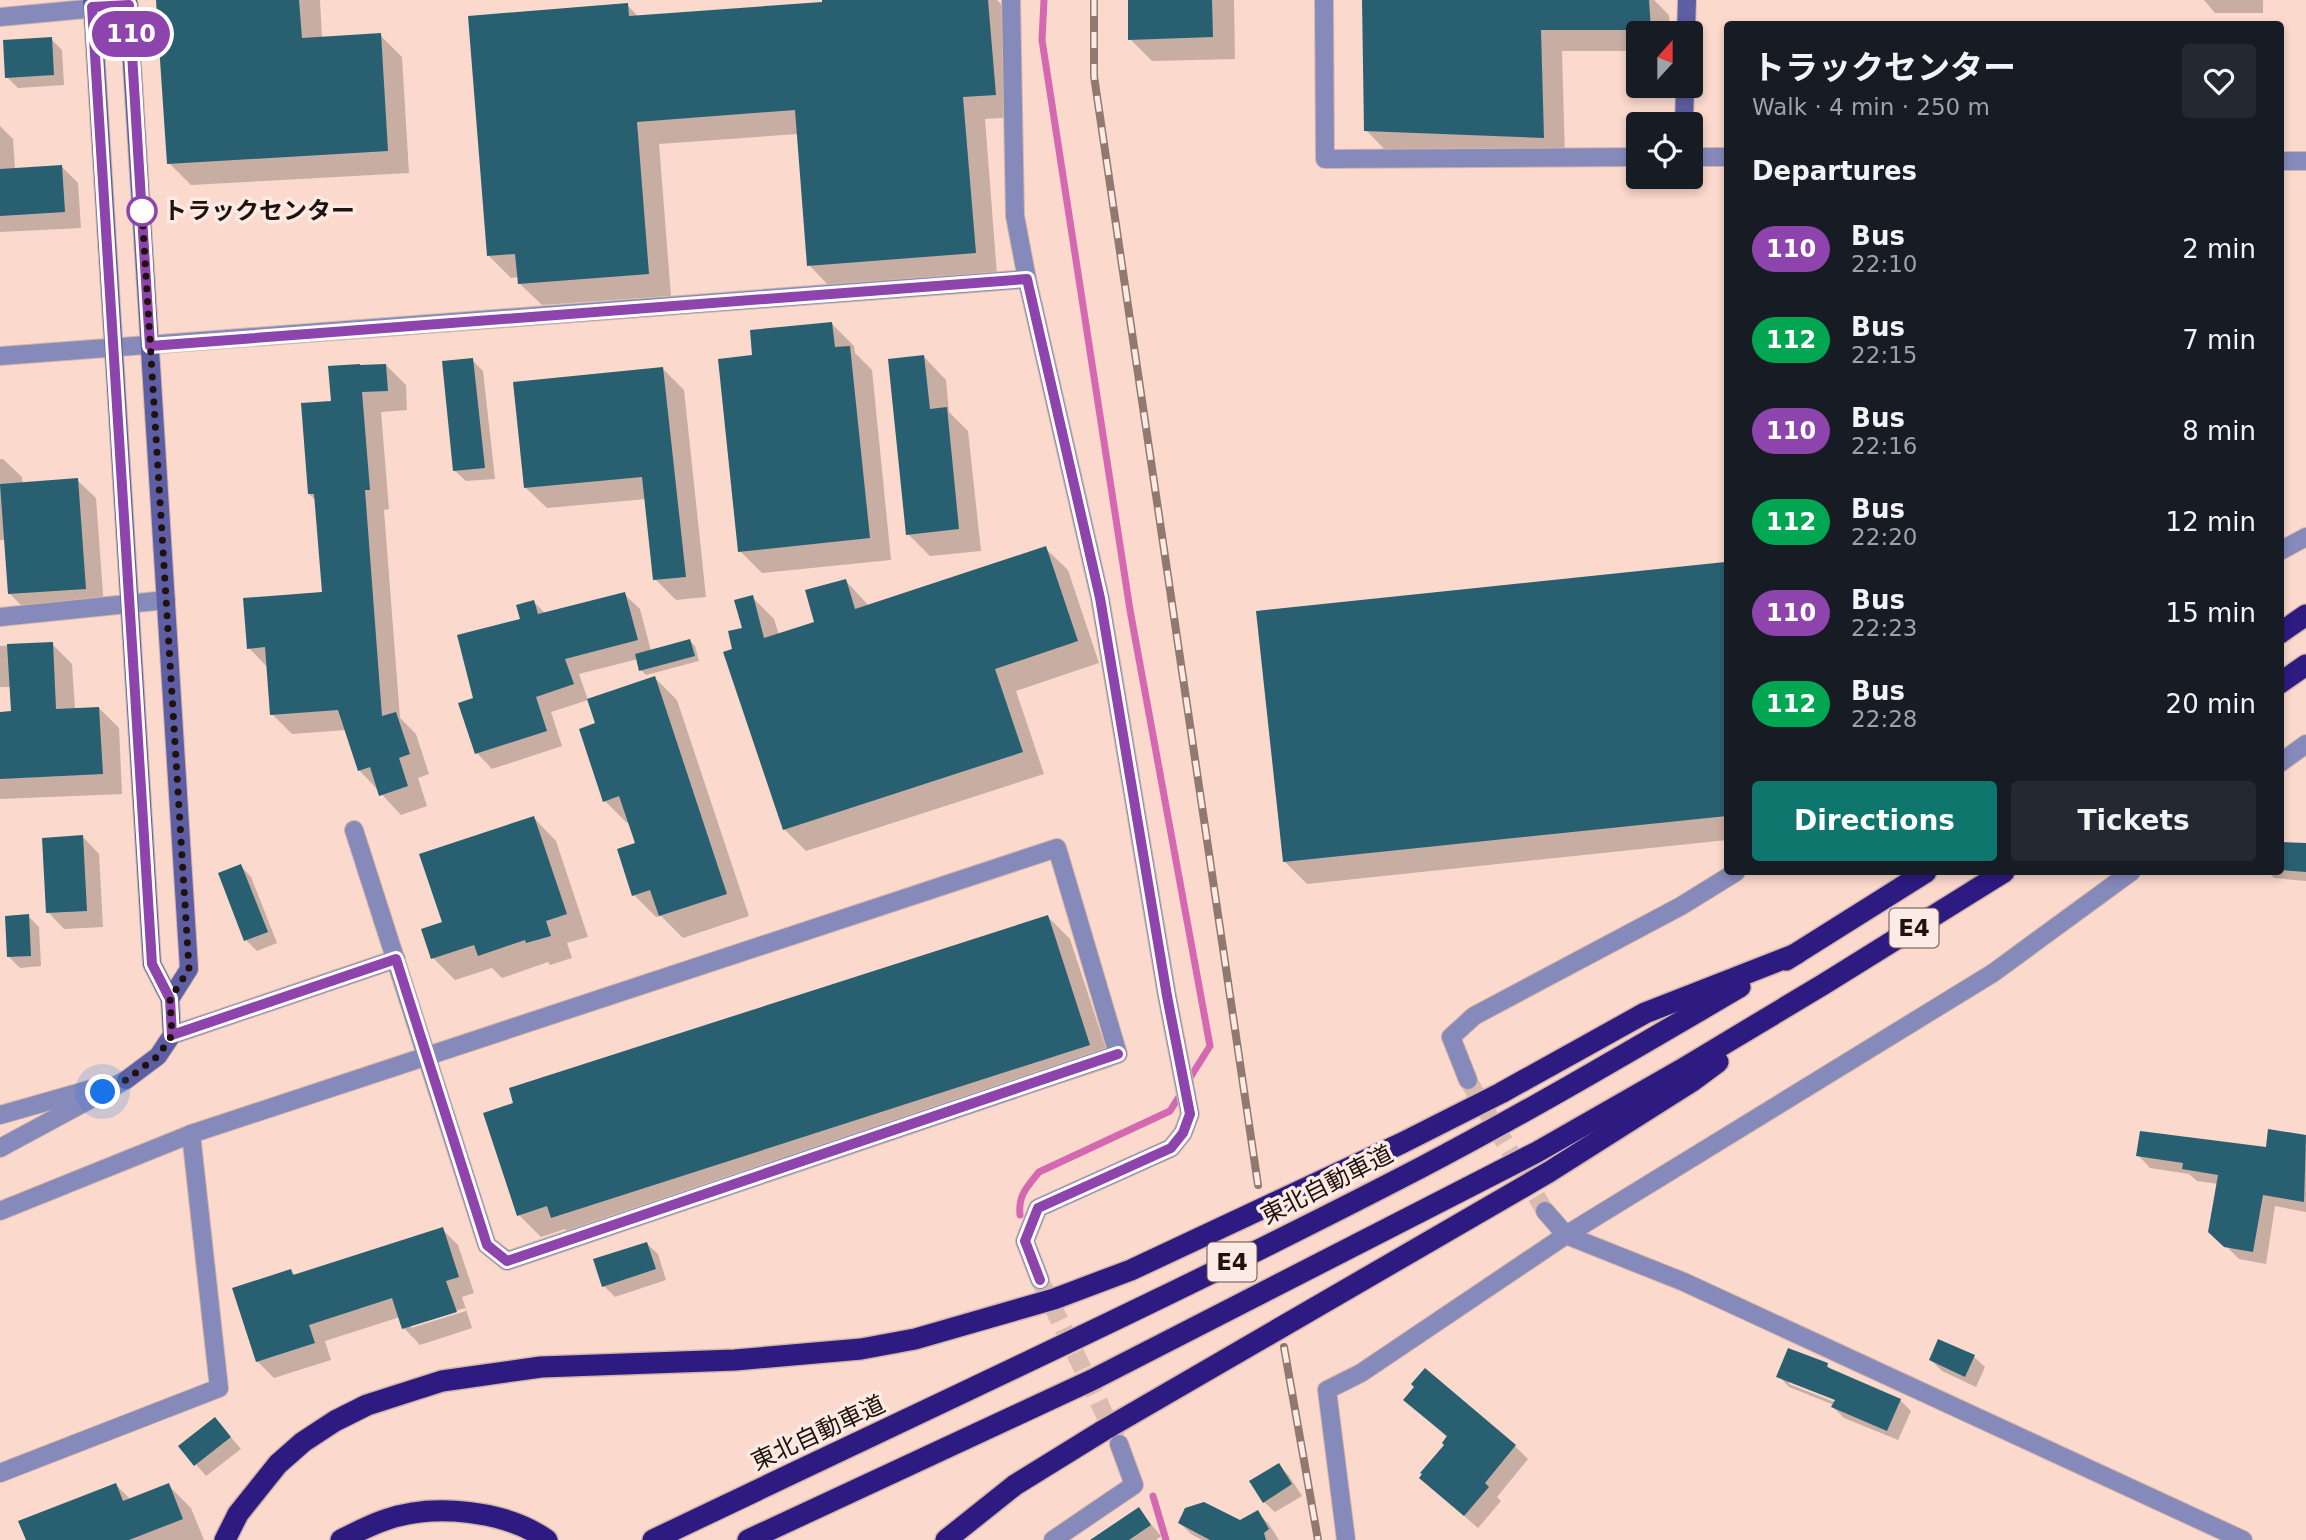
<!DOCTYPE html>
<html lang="en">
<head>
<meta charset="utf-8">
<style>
  body { margin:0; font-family:"DejaVu Sans","Noto Sans JP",sans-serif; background:#242831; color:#f1f3f6; height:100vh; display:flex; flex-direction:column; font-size:26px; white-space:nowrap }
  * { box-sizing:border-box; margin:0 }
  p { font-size:23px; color:#9ea1a6 }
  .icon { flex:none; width:38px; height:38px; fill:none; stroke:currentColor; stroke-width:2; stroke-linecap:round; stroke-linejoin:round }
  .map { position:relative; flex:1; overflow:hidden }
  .side { position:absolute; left:1724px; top:21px; width:560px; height:854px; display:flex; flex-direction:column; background:#171b24; border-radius:7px; box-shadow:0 4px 10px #0003 }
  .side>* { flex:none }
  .badge { padding:0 14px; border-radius:23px; font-size:24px; line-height:46px }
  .needle { width:46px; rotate:21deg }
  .fabs { position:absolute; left:1626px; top:21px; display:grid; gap:14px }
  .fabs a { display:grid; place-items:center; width:77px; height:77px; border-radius:7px; background:#171b24; box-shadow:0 4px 10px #0003; font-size:35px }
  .you { position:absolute; width:35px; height:35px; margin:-18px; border:5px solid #fff; border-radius:50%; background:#1a73e8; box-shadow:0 0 0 10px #1a73e833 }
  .map>.badge { position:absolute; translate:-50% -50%; box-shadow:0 0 0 4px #fff }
  h2 { padding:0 28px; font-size:26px; line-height:63px }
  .round { display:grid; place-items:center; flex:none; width:74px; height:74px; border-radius:7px; background:#242831 }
  .headline { display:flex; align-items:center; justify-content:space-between; height:119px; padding:0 28px }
  h1 { font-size:33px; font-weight:700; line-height:52px }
  .action { display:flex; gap:14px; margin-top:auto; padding:14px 28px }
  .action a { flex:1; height:80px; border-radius:7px; background:#0f766e; color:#fff; font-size:28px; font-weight:700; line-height:80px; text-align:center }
  .action a+a { background:#242831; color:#f1f3f6 }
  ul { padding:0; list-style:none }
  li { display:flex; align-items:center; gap:21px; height:91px; padding:0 28px }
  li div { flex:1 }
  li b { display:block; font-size:26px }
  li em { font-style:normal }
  li .badge { min-width:77px; font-weight:700; text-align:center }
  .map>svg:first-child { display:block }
  .shadow { fill:#0003; fill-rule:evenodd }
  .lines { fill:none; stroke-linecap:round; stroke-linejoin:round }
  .stream { stroke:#d469b2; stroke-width:7 }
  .building { fill:#296071 }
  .street-tunnel { stroke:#dabbaf; stroke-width:18; stroke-dasharray:18 9; stroke-linecap:butt }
  .street-casing { stroke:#d4b5a9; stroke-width:20 }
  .secondary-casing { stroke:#d4b5a9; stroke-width:20 }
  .highway-casing { stroke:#d4b5a9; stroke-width:24 }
  .street { stroke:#868aba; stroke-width:18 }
  .secondary { stroke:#5d5ea3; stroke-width:18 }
  .highway { stroke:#2d1b82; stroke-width:21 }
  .rail-casing { stroke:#927970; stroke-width:8 }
  .rail { stroke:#fceae4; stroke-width:5; stroke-dasharray:16; stroke-linecap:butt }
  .line-casing { stroke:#fff; stroke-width:16 }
  .line { stroke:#8e44ad; stroke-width:10 }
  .walk { stroke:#20120c; stroke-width:7; stroke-dasharray:0 12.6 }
  .stop-dot { fill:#fff; stroke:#8e44ad; stroke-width:3.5 }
  .labels { text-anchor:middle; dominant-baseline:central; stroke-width:7; stroke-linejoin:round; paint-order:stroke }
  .shield { fill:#fceae4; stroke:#62534d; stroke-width:2 }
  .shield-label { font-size:23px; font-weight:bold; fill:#20120c }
  .stop-label { font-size:24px; font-weight:bold; fill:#20120c; stroke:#fceae4; text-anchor:start }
  .street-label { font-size:24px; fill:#20120c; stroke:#fceae4 }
</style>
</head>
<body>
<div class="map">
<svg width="2306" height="1540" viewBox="0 0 2306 1540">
  <rect width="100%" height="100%" fill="#fbd9cc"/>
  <g class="shadow">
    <path d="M159 0H320L322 38 380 35 402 57 409 173 191 185 169 163Z"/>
    <path d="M855 0H997L1009 12 1017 117 985 119 997 275 831 288 809 265 798 134 659 144 671 296 542 305 519 283V277L511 278 489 256 627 5 639 17Z"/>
    <path d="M1130 0H1234L1235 59 1152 61 1130 39Z"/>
    <path d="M1364 0H1654L1669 15 1670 33H1638V51H1562L1565 158 1387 152 1366 130Z"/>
    <path d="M2204 0H2263V13H2215Z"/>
    <path d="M51 39 62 50 64 85 18 88 7 77Z"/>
    <path d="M0 126 13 139 15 169 62 167 78 183 81 228 0 232Z"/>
    <path d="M832 324 854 346 855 353 872 370 891 560 762 573 740 551 754 357Z"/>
    <path d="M924 357 946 380 949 412 968 431 981 551 930 556 908 534Z"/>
    <path d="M472 360 483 371 495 479 466 481 455 471Z"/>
    <path d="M386 365 406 385 407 410 381 412 389 509 384 510 400 718 416 734 429 774 418 778 427 806 401 815 360 771 346 730 292 734 272 714 268 668 249 648 323 594 316 501 309 494 333 402Z"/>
    <path d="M663 369 684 390 706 597 676 600 655 579 646 499 547 508 526 488Z"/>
    <path d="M0 459H3L22 477 23 484 77 480 96 498 104 607 29 613 10 594 6 540H0Z"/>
    <path d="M1045 548 1068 570 1099 663 1016 691 1044 774 806 851 784 829 735 650 744 629 752 597 774 619 779 635 816 623 846 581 869 606Z"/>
    <path d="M1725 563 1727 566V840L1307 884 1285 862Z"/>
    <path d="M624 594 640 609 651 651 690 641 695 646 699 661 646 675 641 670 638 659 579 674 588 700 551 712 562 746 492 769 477 753 460 704 475 699 534 602 546 614Z"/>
    <path d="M52 644 72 664 75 710 99 708 119 728 122 794 0 799V713H12L11 687H0V646Z"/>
    <path d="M655 678 677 700 749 916 683 938 661 916 656 917 634 895 637 844 630 822 627 823 605 801 597 724Z"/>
    <path d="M534 818 556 841 588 937 567 943 572 958 550 965 548 962 502 978 492 968 455 980 433 958 444 923Z"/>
    <path d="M83 837 99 854 103 927 64 929 48 912Z"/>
    <path d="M2280 844 2306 845V881L2274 878 2268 872H2280Z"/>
    <path d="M241 866 251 877 277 943 257 951 246 940Z"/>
    <path d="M28 916 39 927 41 966 20 968 9 957Z"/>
    <path d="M1048 917 1070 939 1112 1067 575 1240 565 1229 541 1237 519 1215Z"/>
    <path d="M2270 1131 2306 1137V1212L2275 1206 2266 1264 2239 1259 2220 1240 2218 1184 2197 1181 2189 1174 2150 1168 2138 1155 2268 1149Z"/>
    <path d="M442 1229 458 1245 474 1293 462 1297 472 1328 420 1345 404 1328 400 1317 325 1341 331 1360 274 1378 258 1362 234 1289 291 1271 296 1276ZM465 1308 466 1311 411 1328V1325Z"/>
    <path d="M647 1244 658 1254 666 1280 615 1297 604 1286Z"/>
    <path d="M1974 1357 1985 1367 1976 1387 1942 1371 1931 1360Z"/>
    <path d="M1827 1365 1834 1372 1900 1400 1911 1411 1898 1440 1844 1418 1833 1407 1834 1405 1789 1387 1779 1376ZM1789 1380 1843 1401 1842 1405 1789 1384Z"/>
    <path d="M1417 1387 1515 1446 1528 1459 1497 1497 1501 1501 1478 1528 1435 1491 1448 1438 1405 1400Z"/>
    <path d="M215 1419 241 1449 206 1476 180 1446Z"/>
    <path d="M1279 1465 1289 1476 1302 1496 1275 1512 1264 1502Z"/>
    <path d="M116 1485 131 1500 168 1485 191 1508 204 1540H28Z"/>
    <path d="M1138 1509 1161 1536 1156 1540H1107Z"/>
    <path d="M1257 1512 1268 1523 1279 1540H1202L1191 1534 1180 1523 1240 1522Z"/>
  </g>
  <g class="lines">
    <g class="stream">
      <path d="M1044 0 1042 40 1130 610 1210 1046 1188 1081"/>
      <path d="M1020 1215C1018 1195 1027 1187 1039 1172L1170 1111 1182 1092"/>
      <path d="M1153 1496 1166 1540"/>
    </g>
  </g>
  <g class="building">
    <path d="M156 0H299L302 38 381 33 388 151 167 164Z"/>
    <path d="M822 0H988L996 95 963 97 976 253 807 266 795 110 637 122 649 274 518 284 515 254 487 256 468 16 628 3 629 16 822 2Z"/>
    <path d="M1128 0H1212L1213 37 1128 40Z"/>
    <path d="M1362 0H1649L1651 30H1541L1544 138 1364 131Z"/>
    <path d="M52 37 54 75 5 78 3 40Z"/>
    <path d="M62 165 65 212 0 216V169Z"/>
    <path d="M832 322 835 347 850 346 870 538 738 552 718 359 752 355 750 330Z"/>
    <path d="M924 355 930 409 947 407 959 529 906 535 888 359Z"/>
    <path d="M473 358 485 468 453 471 442 361Z"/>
    <path d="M360 364V365L386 364 388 391 362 392 370 490H365L382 716 396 712 410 754 399 758 408 786 379 796 370 767 358 771 338 710 270 715 265 647 247 649 243 598 322 592 314 494H308L301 403 331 401 328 366Z"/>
    <path d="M663 367 686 577 653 580 642 477 524 488 513 382Z"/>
    <path d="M78 478 86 589 8 594 0 484Z"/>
    <path d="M1046 546 1078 641 995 669 1023 752 783 830 723 652 732 649 728 631 742 628 734 600 753 595 764 638 814 622 805 590 846 579 855 609Z"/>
    <path d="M1725 562 1727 581V816L1283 862 1256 611Z"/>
    <path d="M625 592 638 640 565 659 574 684 536 697 547 731 475 754 458 703 473 698 457 635 520 619 516 605 534 600 538 614Z"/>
    <path d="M690 639 695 656 639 671 635 654Z"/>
    <path d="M53 642 56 709 99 707 103 774 0 779V712L11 711 7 644Z"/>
    <path d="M655 676 727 894 659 916 650 890 632 896 617 849 635 843 619 796 603 802 579 729 595 723 587 699Z"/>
    <path d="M534 816 567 914 546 921 551 936 526 943 525 940 478 956 474 945 431 959 421 929 442 922 419 854Z"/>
    <path d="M83 835 87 911 46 913 42 838Z"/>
    <path d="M2280 842 2306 843V872L2280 870Z"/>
    <path d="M241 864 268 932 244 941 218 873Z"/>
    <path d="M29 914 31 956 7 957 5 916Z"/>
    <path d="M1048 915 1090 1045 551 1218 547 1206 517 1216 483 1113 513 1103 509 1088Z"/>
    <path d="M2268 1129 2306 1135 2304 1202 2263 1195 2253 1252 2224 1247 2208 1232 2218 1175 2182 1169 2183 1163 2136 1156 2140 1131 2266 1147Z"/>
    <path d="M443 1227 459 1277 446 1281 457 1312 402 1329 392 1298 309 1325 315 1343 256 1362 232 1288 291 1269 293 1275Z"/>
    <path d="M647 1242 656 1269 602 1287 593 1259Z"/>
    <path d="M1938 1339 1975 1355 1965 1377 1929 1360Z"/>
    <path d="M1788 1348 1828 1363 1827 1367 1901 1399 1887 1431 1831 1407 1835 1400 1776 1377Z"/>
    <path d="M1425 1368 1516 1445 1485 1483 1489 1487 1464 1516 1419 1478 1422 1474 1420 1473 1444 1445 1442 1443 1447 1436 1403 1400 1414 1387 1411 1384Z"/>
    <path d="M215 1417 231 1437 194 1466 178 1446Z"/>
    <path d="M1279 1463 1292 1484 1263 1503 1249 1481Z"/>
    <path d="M116 1483 123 1501 169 1483 183 1519 129 1540H26L18 1521Z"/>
    <path d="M1204 1502 1240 1520 1258 1510 1269 1529 1264 1533 1266 1540H1210L1178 1523 1185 1508Z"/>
    <path d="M1139 1507 1151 1525 1129 1540H1090Z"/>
  </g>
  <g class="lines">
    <g class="street-tunnel">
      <path d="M1468 1080 1545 1211"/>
      <path d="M1040 1280 1116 1438"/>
    </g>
    <defs>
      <g id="street">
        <path d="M1011 0 1015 216 1027 279 1100 598 1167 996 1190 1114 1183 1133 1171 1148 1038 1208 1025 1241 1040 1280"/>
        <path d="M1324 0 1325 159 1638 157"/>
        <path d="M0 17 129 5"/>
        <path d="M1690 157H1727"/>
        <path d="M2280 161H2306"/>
        <path d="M0 356 1027 279"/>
        <path d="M2280 551 2306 537"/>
        <path d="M0 617 166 600"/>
        <path d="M2280 763 2306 744"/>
        <path d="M172 1035 396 959"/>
        <path d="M1468 1080 1451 1037 1474 1016 1681 906 1736 872"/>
        <path d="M0 1115 95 1088"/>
        <path d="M0 1148 126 1080"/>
        <path d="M0 1211 191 1134 1057 848 1118 1054 507 1261 487 1245 354 830"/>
        <path d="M1545 1211 1566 1235 1684 1282 2243 1540"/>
        <path d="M0 1473 219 1388 191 1134"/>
        <path d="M1053 1540 1134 1485 1119 1444"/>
        <path d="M1346 1540 1327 1390 1361 1373 1566 1235 1993 973 2131 872"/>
      </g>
      <g id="secondary">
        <path d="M92 0 152 964 170 999 172 1035 158 1056 126 1080"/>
        <path d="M128 0 189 969 170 999"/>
        <path d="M1686 33 1687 0"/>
        <path d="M1684 124 1685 86"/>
      </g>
      <g id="highway">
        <path d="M2280 633 2306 615"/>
        <path d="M2280 683 2306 665"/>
        <path d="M1786 960 1926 872"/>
        <path d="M225 1540 238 1514 278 1464 303 1442 335 1421 367 1405 442 1381 541 1367 735 1360 861 1349 915 1339 1054 1299 1131 1270 1402 1143 1501 1093 1645 1013 1796 954"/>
        <path d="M341 1540C355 1533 370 1525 385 1520 433 1503 505 1510 547 1540"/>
        <path d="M653 1540C909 1417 1168 1299 1420 1168 1529 1111 1634 1049 1740 987"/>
        <path d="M748 1540 1092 1380 1537 1152 1684 1068 1824 984 2004 872"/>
        <path d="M946 1540 1015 1485 1104 1430 1549 1172 1691 1082 1718 1062"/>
      </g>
    </defs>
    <use href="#street" class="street-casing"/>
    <use href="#secondary" class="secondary-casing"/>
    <use href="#highway" class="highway-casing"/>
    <use href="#street" class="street"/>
    <use href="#secondary" class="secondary"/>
    <use href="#highway" class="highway"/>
    <defs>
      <g id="rail">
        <path d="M1094 0V76L1258 1185"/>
        <path d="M1284 1347 1318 1540"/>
      </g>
    </defs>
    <use href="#rail" class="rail-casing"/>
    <use href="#rail" class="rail"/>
  </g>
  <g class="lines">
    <defs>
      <path id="line" d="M1040 1280 1025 1241 1038 1208 1171 1148 1183 1133 1190 1114 1167 996 1100 598 1027 279 150 346 129 5 92 7 152 964 170 999 172 1035 396 959 487 1245 507 1261 1118 1054"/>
    </defs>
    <use href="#line" class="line-casing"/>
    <use href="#line" class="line"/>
    <path class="walk" d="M103 1092 126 1080 158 1056 172 1035 170 999 189 969 142 211"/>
  </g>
  <circle class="stop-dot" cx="142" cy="211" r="14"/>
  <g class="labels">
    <g class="shield">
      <rect x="1889.5" y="908.5" width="49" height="39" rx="5"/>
      <rect x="1207.5" y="1242.5" width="49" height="39" rx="5"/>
    </g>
    <g class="shield-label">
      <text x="1914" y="928">E4</text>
      <text x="1232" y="1262">E4</text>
    </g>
    <g class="stop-label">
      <text x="163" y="211">トラックセンター</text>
    </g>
    <g class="street-label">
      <text transform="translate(1327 1185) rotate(-27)">東北自動車道</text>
      <text transform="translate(818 1433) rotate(-25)">東北自動車道</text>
    </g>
  </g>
</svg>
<div class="fabs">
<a><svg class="needle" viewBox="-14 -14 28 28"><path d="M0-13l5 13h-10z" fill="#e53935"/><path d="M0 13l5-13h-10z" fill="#9ea1a6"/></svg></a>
<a><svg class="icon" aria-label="locate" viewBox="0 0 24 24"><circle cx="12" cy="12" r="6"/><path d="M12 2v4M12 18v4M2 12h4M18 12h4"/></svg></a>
</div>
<div class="you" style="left:103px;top:1092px"></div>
<b class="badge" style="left:131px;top:34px;background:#8e44ad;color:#fff">110</b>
<section class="side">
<div class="headline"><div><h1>トラックセンター</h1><p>Walk · 4 min · 250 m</p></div><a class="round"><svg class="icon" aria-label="heart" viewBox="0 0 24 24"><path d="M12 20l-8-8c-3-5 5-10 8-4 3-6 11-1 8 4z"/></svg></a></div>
<h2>Departures</h2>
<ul>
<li><span class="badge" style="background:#8e44ad;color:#fff">110</span><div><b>Bus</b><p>22:10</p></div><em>2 min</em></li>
<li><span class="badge" style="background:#00a651;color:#fff">112</span><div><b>Bus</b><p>22:15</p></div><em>7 min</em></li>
<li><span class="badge" style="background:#8e44ad;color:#fff">110</span><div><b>Bus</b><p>22:16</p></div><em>8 min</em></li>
<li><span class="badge" style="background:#00a651;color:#fff">112</span><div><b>Bus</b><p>22:20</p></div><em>12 min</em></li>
<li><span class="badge" style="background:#8e44ad;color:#fff">110</span><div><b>Bus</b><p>22:23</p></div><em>15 min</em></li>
<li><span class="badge" style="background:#00a651;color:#fff">112</span><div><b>Bus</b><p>22:28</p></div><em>20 min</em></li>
</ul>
<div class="action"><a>Directions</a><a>Tickets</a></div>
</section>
</div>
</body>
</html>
